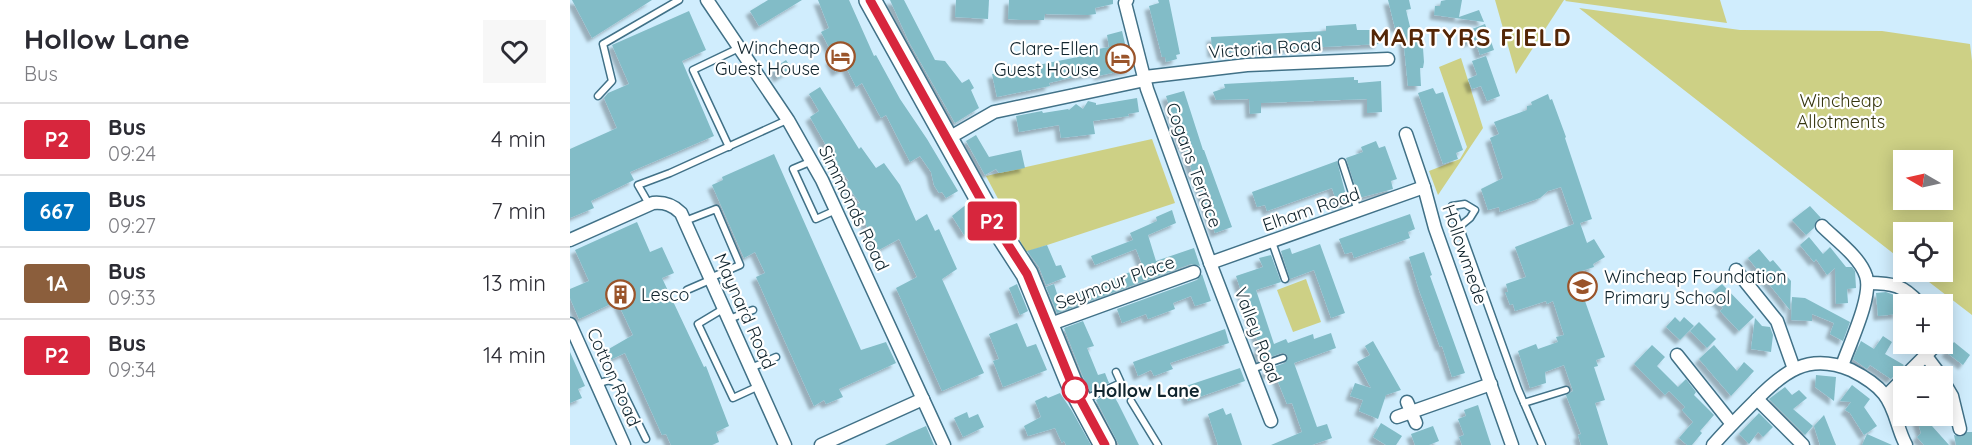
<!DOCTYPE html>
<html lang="en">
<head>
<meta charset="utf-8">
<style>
  body { margin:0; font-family:Quicksand,sans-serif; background:#f7f7f7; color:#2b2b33; height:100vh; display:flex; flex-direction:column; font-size:22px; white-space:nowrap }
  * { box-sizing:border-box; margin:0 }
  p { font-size:20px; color:#7c7c81 }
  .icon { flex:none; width:33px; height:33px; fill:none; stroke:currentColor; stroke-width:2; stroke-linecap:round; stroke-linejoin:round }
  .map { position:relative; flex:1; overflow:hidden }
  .details { display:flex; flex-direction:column; background:#fff; width:570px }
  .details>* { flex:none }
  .badge { padding:0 12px; border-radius:4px; font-size:21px; line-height:39px }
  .needle { width:39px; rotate:279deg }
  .buttons { position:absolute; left:1323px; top:150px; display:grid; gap:12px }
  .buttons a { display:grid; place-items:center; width:60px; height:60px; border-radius:0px; background:#fff; box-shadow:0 3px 15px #0003; font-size:30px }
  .map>.badge { position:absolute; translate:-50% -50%; box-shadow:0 0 0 3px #fff }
  .round { display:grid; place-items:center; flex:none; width:63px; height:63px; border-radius:0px; background:#f7f7f7 }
  .headline { display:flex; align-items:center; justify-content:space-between; height:102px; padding:0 24px }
  h1 { font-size:28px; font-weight:700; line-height:45px }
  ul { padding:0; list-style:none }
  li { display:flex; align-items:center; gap:18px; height:72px; padding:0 24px; border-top:2px solid #e1e1e2 }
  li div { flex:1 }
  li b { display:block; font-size:22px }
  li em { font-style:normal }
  li .badge { min-width:66px; font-weight:700; text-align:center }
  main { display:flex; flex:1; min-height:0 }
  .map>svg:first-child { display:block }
  .green { fill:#cdd085; fill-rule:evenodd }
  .building { fill:#82bcc7; filter:url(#shadow) }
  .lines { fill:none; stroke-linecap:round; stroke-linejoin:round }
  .service-casing { stroke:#417187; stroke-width:9 }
  .minor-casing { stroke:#417187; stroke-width:15 }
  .trunk-casing { stroke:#417187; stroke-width:24 }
  .service { stroke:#fff; stroke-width:6 }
  .minor { stroke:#fff; stroke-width:12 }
  .trunk { stroke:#fff; stroke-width:21 }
  .line-casing { stroke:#fff; stroke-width:14 }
  .line { stroke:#d7263d; stroke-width:9 }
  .stop-dot { fill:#fff; stroke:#d7263d; stroke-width:3 }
  .labels { text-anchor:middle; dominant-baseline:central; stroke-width:4.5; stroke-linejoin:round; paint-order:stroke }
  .poi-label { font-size:18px; fill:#10242d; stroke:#fff; text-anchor:end }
  .street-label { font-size:18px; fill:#10242d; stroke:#fff }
  .park-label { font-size:18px; fill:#36360f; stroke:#fff }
  .stop-label { font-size:18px; font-weight:bold; fill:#10242d; stroke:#fff; text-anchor:start }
  .district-label { font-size:24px; font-weight:bold; letter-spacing:1.5px; fill:#542606; stroke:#fff }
</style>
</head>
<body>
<main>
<section class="details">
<div class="headline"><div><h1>Hollow Lane</h1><p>Bus</p></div><a class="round"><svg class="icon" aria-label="heart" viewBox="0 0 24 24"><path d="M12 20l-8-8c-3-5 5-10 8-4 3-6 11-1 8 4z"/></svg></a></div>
<ul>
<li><span class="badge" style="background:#d7263d;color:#fff">P2</span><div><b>Bus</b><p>09:24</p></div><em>4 min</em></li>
<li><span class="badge" style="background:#0072bc;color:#fff">667</span><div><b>Bus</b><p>09:27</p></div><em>7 min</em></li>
<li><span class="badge" style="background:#8b5e3c;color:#fff">1A</span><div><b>Bus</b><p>09:33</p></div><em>13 min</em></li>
<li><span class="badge" style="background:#d7263d;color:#fff">P2</span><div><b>Bus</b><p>09:34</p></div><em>14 min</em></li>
</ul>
</section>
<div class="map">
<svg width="1402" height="445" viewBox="0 0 1402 445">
  <defs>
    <filter id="shadow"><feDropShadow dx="-4.5" dy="4.5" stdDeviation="1.5" flood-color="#0004"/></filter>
  </defs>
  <rect width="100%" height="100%" fill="#d0edfd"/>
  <g class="green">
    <path d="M925 0H994L946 74Z"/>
    <path d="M1150 0 1157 23 995 1 996 0Z"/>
    <path d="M1009 8 1170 30 1312 31 1400 44 1402 61V315L1346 272H1372V232H1334L1333 261ZM1334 160H1372V200H1334Z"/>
    <path d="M891 58 913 128 868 195 859 171 890 159 897 147 869 67Z"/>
    <path d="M582 139 605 203 456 252 416 176Z"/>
    <path d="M736 279 751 322 723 332 707 290Z"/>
  </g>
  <g class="building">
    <path d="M2 0H82L22 38Z"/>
    <path d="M198 0H232L189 26 180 11Z"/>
    <path d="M248 0H279L304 56 306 55 330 99 357 139 388 191 376 198 372 192 369 193 364 185 361 172 350 156 340 162 316 115 311 118 292 83 286 87 276 67 266 72 260 60 264 57 251 32 259 28Z"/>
    <path d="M320 0H334L365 60 375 61 392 83 399 79 404 88 401 90 409 108 385 123 339 42Z"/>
    <path d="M386 0H419L418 19 385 17Z"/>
    <path d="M439 0H543V4L525 8 526 14 518 15 475 14 474 20H451L438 19Z"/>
    <path d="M588 0H599L610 54 606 55 607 59 596 62 595 57H592L579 6 589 3Z"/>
    <path d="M818 0H839L841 9 836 10 842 35 852 34 854 62 853 68H850L851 86H838L832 27 825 28Z"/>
    <path d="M876 0H892L889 17 909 10 914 22 864 15 865 6H870L871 1Z"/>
    <path d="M119 11 136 50 112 61 144 136 60 172 64 180 21 201 24 208 0 218V149L47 128 34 98 38 93 59 84 42 45Z"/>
    <path d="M786 24 787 30H804L809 44 642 53 641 37 756 31V26Z"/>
    <path d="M915 24 924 50 910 55 905 40 896 43 892 33Z"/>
    <path d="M552 31 561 69 528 76V72L508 76 479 83 480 86 427 97 422 74 523 54V50L539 47 537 35Z"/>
    <path d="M916 56 930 96 917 101 911 86 902 89 898 79 907 75 902 61Z"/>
    <path d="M216 60 222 69 208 78 203 69Z"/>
    <path d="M784 77V80H788V83L811 81 812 112 797 113V99L691 103V113L680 114 679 99 646 100 643 92 655 88 654 84Z"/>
    <path d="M250 87 289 149 291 147 306 168 314 163 330 185 346 221 357 214 365 231 369 229 387 269 372 279 414 373 372 391 326 288 347 277 329 239 307 251 287 204 290 203 275 183 279 181 267 165 240 117 249 111 239 94Z"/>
    <path d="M863 88 866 94 873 92 893 150 886 153 888 159 873 164 848 93Z"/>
    <path d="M614 91 633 150H634L662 227 645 233 625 175H623L614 146H612L596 96Z"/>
    <path d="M978 94 980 100 982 99 996 137 995 138 1022 219 1010 223 1017 243 1024 239 1035 257 1023 264 1024 267 1005 273 1035 357 1026 360 1028 366 1024 367 1035 400 1025 403 1038 445H1011L1008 435 1011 434 996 395 1003 391 994 365 975 372 976 383 960 388 948 351 966 344 968 349 988 342 986 337 994 335 983 301 977 304 976 301 945 311 943 304 940 305 935 292H938L936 284 956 277 945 247 1004 224 991 187 978 191 970 198 930 212 929 207 918 210 911 189 933 178 920 138 929 134 924 122 957 110V106L962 105 961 102Z"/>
    <path d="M567 98 569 112 558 114 559 116 523 121 525 134 491 138 489 125 449 132 446 116 472 111 473 113 498 109 499 110 506 104 513 109 518 101 526 103V105Z"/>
    <path d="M406 135 419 157 451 150 455 168 429 173 426 169 415 175 396 141Z"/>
    <path d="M806 141 809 148 815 146 827 179 821 181 823 189 789 198 776 158 793 152 791 147Z"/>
    <path d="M204 154 291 350 316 342 326 363 269 389 273 397 256 404 254 400 244 406 186 277 195 273 185 252 174 258 142 185 153 180 152 177Z"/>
    <path d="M767 161 778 203 768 206 762 188 697 211 695 205 687 207 682 192Z"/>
    <path d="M398 203 408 221 406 224V227L394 235 382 216Z"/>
    <path d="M1240 206 1251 218 1246 221 1244 228 1236 235 1222 220Z"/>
    <path d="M602 210 606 223 578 235 586 261 624 248 630 266 621 264 487 313 476 287 484 284 489 300 573 267 566 249 525 265 521 256 563 240 560 233 587 221 586 217Z"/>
    <path d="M840 214 845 229 838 232 840 238 784 258 782 252 775 254 769 239Z"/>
    <path d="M67 222 80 252 92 247 104 273 92 278 134 367 136 366 159 426 146 432 149 442 142 445H101L96 434 92 435 55 353 40 360 37 350 63 335 47 301 9 319 0 298V289L19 281 5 250Z"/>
    <path d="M1239 237 1253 254 1260 247 1276 267H1282L1285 271 1286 288 1277 289 1278 303 1266 304 1265 268 1257 275 1246 259 1244 262 1230 245Z"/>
    <path d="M750 244 775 313 761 318 744 270 720 279 711 251 720 248 722 254Z"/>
    <path d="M477 245 486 266 491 265 496 277 476 285 469 267 457 251Z"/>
    <path d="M1189 249 1200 262 1203 260 1221 281 1220 310 1178 258Z"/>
    <path d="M854 252 862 275 860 276 895 373 882 377 872 346 870 347 849 290 839 257Z"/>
    <path d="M701 255 711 282 686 290 704 344 716 339 718 343 743 334 744 339 761 333 766 348 724 363 747 427 757 424 762 438 742 445H701L732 432 722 403 717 404 704 372 696 375 695 370 715 363 718 357 716 354 712 353 691 360 687 350 690 348 666 276 693 267 689 258Z"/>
    <path d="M632 274 641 301 625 306 621 296 603 303 605 309 578 319 576 314 552 323 547 309 627 280Z"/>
    <path d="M447 284 458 311 450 315 439 288Z"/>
    <path d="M1152 284 1184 317 1169 331 1150 311 1153 308 1140 294Z"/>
    <path d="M1316 292 1327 296 1328 314 1308 316 1306 293Z"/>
    <path d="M1222 297 1235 298 1280 322 1273 341 1260 334 1264 323 1242 314V321L1221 320Z"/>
    <path d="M1105 317 1110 322 1114 317 1124 326 1110 340 1096 327Z"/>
    <path d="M1185 318 1192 326 1200 327 1203 335 1201 352 1181 349Z"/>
    <path d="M513 321 524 346 517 348 528 375 535 373 539 383 520 391 513 377 494 328Z"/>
    <path d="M1129 322 1146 339 1137 348 1120 331Z"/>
    <path d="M447 323 457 347 466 344 477 370 433 387 423 361 429 359 419 334Z"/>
    <path d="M655 329 659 343 600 363 603 369 584 376 581 370 568 376 563 362Z"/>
    <path d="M1313 336 1322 342 1315 354 1334 365 1321 379 1300 365 1297 369 1283 359 1291 341 1304 349Z"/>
    <path d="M803 341 831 390 816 395 808 419 789 411 793 400 780 396 785 383 801 388 787 362 800 355 795 346Z"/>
    <path d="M1384 342 1400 355 1393 365 1376 352Z"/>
    <path d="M1082 345 1095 357 1087 366 1108 387 1116 379 1126 392 1124 395 1144 415 1130 431 1132 433 1122 445H1117L1109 438 1123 422 1112 410 1115 407 1099 391 1095 395 1064 364Z"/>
    <path d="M1144 345 1167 371 1174 362 1184 371 1161 396 1129 359Z"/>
    <path d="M0 352 15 386 8 389 12 398 0 403Z"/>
    <path d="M670 368 675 381 618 401 613 387Z"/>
    <path d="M1246 375 1266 377 1264 401 1245 387Z"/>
    <path d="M1282 385 1300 399 1294 407 1307 426 1294 435 1280 413 1275 410 1281 402 1270 401Z"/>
    <path d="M1215 387 1222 395 1229 390 1237 398 1223 409 1243 426 1235 435 1199 399Z"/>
    <path d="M490 393 502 411 521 445H496L494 441 492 443 485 428 458 436 454 426 471 417 465 401 476 396 478 398Z"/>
    <path d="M542 393 548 403 569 445H549L526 400Z"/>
    <path d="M908 405 921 445H892L889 437 894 435 888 419 896 416 894 410Z"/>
    <path d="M653 408 656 415 661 413 672 445H648L638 414Z"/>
    <path d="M397 412 399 418 408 414 414 427 393 437 384 418Z"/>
    <path d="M1189 413 1203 427 1193 437 1188 432 1179 444 1169 434Z"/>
    <path d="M1254 415 1266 445H1250L1244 426Z"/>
    <path d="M1346 416H1359L1362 426 1379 445H1354L1347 437 1351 433Z"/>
    <path d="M811 423 832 436 826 445H816L803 437Z"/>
    <path d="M356 426 364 445H315L340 433Z"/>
    <path d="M863 426 869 441 859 445H845L841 434Z"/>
    <path d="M1397 432H1402V445H1386L1384 435 1391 437Z"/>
    <path d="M1297 434 1322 445H1292Z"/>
  </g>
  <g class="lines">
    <defs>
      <g id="service">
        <path d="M28 96 42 81 33 44 109 0"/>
        <path d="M159 147 123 70 169 48"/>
        <path d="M242 161 223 169 246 219 266 210"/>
        <path d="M772 162 788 211"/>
        <path d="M79 204 68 185 100 173 217 120"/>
        <path d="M115 221 146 209 170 265 140 278"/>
        <path d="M889 227 900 218 905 210 895 204 882 206 948 389 972 445"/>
        <path d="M702 242 715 279"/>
        <path d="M117 290 140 280"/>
        <path d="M153 309 128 324 163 398 189 386"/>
        <path d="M159 319 183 310"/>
        <path d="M181 368 206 357"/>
        <path d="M682 369 713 358"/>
        <path d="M27 385C36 380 40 379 49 384L76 439"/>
        <path d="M513 400 551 383 546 372"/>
        <path d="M561 401 588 445"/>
        <path d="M954 403 996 390"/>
      </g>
      <g id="minor">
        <path d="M137 0 218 120 252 180 374 445"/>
        <path d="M557 0 555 3 577 89 642 268 701 421"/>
        <path d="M575 77 677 65 818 59"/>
        <path d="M836 134 854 187 865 228 942 445"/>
        <path d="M377 139 424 112 575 80"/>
        <path d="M1252 226C1266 240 1290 257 1296 276 1303 296 1279 345 1272 366"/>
        <path d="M0 240 83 203C95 202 103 205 111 213L215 445"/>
        <path d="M640 263 854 187"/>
        <path d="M1166 270 1207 321 1224 369"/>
        <path d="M1298 283C1323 283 1333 285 1350 304"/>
        <path d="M0 324 54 445"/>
        <path d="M478 325 624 272"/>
        <path d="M1107 355 1162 424"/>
        <path d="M1356 356 1371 376"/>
        <path d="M1335 376 1366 345"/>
        <path d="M1372 379 1382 396 1390 429"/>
        <path d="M1316 396 1334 378"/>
        <path d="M1187 399 1233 445"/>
        <path d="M837 402 846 423"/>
        <path d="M827 417 921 384"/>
        <path d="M251 445 353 399"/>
        <path d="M1143 445C1156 430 1170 416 1184 402 1213 372 1238 352 1281 370 1293 376 1306 384 1314 394 1326 409 1327 429 1336 445"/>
      </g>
      <path id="trunk" d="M300 0 424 223 457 274 501 382 535 445"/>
    </defs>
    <use href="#service" class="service-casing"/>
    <use href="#minor" class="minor-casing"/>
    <use href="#trunk" class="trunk-casing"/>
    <use href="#service" class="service"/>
    <use href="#minor" class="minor"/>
    <use href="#trunk" class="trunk"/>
  </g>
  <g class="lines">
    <defs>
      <path id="line" d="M300 0 424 223 457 274 501 382 535 445"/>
    </defs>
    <use href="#line" class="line-casing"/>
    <use href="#line" class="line"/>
  </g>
  <defs>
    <symbol id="hotel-ring" viewBox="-11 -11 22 22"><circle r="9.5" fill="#fff" stroke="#9a542a" stroke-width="1.5"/><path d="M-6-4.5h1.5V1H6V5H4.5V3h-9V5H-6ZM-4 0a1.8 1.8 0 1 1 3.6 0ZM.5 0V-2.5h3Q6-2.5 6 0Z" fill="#9a542a"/></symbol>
    <symbol id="school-ring" viewBox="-11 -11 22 22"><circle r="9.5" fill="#fff" stroke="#9a542a" stroke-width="1.5"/><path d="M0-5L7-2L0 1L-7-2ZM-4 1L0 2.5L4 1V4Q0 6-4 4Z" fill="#9a542a"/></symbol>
    <symbol id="building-ring" viewBox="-11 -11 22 22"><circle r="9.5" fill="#fff" stroke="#9a542a" stroke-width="1.5"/><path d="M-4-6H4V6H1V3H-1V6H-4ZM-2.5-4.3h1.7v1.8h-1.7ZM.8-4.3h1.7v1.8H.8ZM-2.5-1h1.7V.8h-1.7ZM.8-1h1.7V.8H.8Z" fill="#9a542a"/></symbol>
  </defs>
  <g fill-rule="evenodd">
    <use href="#hotel-ring" x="254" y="40" width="33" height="33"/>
    <use href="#hotel-ring" x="534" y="42" width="33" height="33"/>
    <use href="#school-ring" x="996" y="270" width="33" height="33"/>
    <use href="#building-ring" x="34" y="278" width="33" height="33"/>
  </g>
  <circle class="stop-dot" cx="505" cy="390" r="12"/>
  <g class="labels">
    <g class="poi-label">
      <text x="250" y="47">Wincheap<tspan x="250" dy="21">Guest House</tspan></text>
      <text x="529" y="48">Clare-Ellen<tspan x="529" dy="21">Guest House</tspan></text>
      <text x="1034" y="276" text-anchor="start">Wincheap Foundation<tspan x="1034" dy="21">Primary School</tspan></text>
      <text x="71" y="294" text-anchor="start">Lesco</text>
    </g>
    <g class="street-label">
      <text transform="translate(695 48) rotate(-4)">Victoria Road</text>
      <text transform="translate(624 165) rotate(70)">Cogans Terrace</text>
      <text transform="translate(284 208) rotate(64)">Simmonds Road</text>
      <text transform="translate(741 209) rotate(-19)">Elham Road</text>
      <text transform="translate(895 254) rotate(71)">Hollowmede</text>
      <text transform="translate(545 282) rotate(-20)">Seymour Place</text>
      <text transform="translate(175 311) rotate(66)">Maynard Road</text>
      <text transform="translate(688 335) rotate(69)">Valley Road</text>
      <text transform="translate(44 377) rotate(66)">Cotton Road</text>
    </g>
    <g class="park-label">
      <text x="1271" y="100">Wincheap<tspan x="1271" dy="21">Allotments</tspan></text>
    </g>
    <g class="stop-label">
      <text x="523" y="390">Hollow Lane</text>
    </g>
    <g class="district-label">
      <text x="901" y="37">MARTYRS FIELD</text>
    </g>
  </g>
</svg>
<div class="buttons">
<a><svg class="needle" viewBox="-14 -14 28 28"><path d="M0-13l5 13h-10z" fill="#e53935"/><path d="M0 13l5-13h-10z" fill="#7c7c81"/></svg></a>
<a><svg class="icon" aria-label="locate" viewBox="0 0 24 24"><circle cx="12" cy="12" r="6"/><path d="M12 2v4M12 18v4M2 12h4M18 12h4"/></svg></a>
<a>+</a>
<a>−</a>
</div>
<b class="badge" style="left:422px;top:221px;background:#d7263d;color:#fff">P2</b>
</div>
</main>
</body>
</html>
